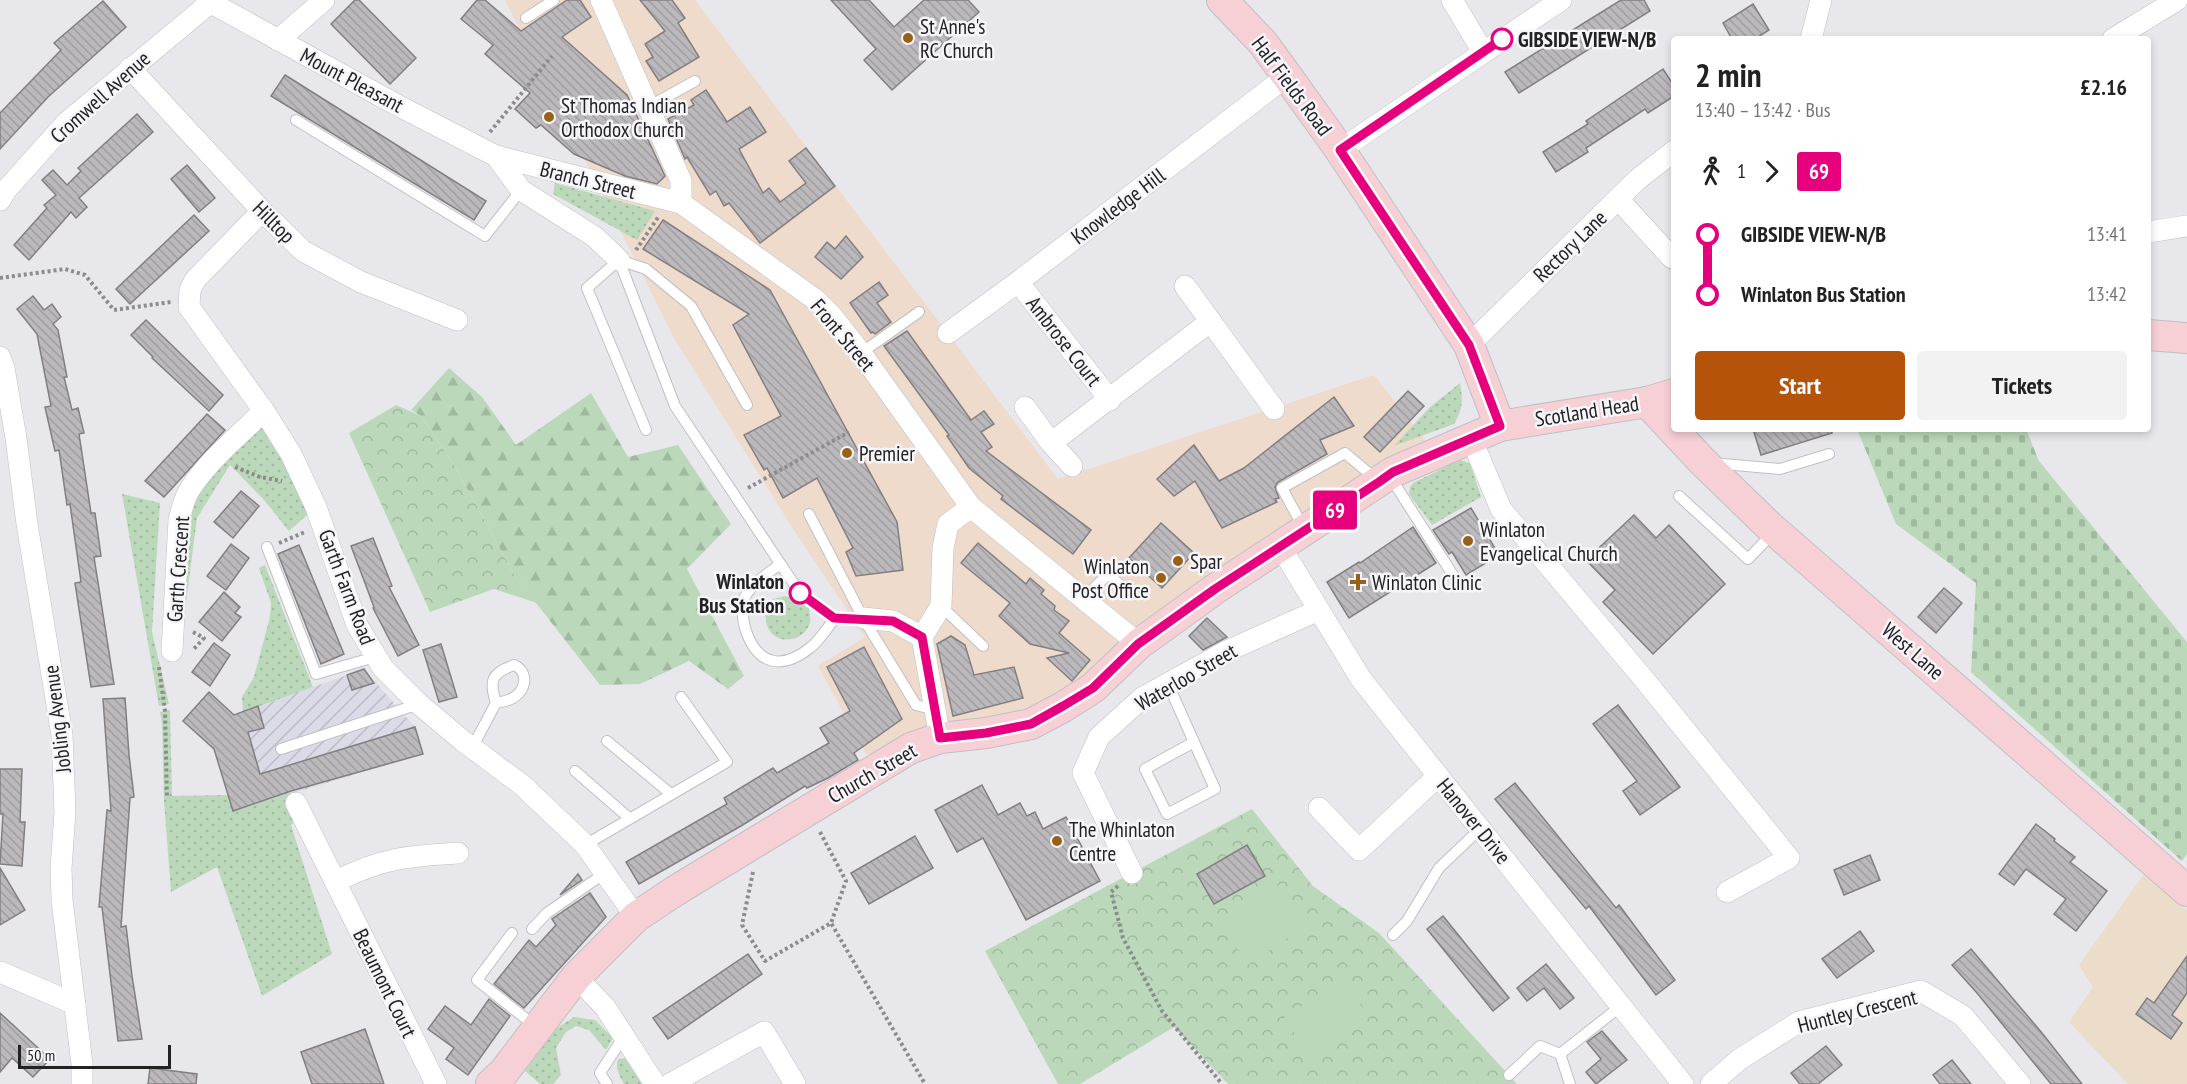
<!DOCTYPE html>
<html lang="en">
<head>
<meta charset="utf-8">
<style>
  body { margin:0; font-family:"PT Sans Narrow",sans-serif; background:#f2f2f2; color:#222; height:100vh; display:flex; flex-direction:column; font-size:22px; white-space:nowrap }
  * { box-sizing:border-box; margin:0 }
  p { font-size:20px; color:#767676 }
  .icon { flex:none; width:33px; height:33px; fill:none; stroke:currentColor; stroke-width:2; stroke-linecap:round; stroke-linejoin:round }
  .map { position:relative; flex:1; overflow:hidden }
  .details { position:absolute; left:1671px; top:36px; width:480px; height:396px; display:flex; flex-direction:column; background:#fff; border-radius:6px; box-shadow:0 3px 9px #0003 }
  .details>* { flex:none }
  .badge { padding:0 12px; border-radius:4px; font-size:21px; line-height:39px }
  .scale { position:absolute; left:18px; bottom:15px; width:153px; box-sizing:border-box; padding-left:6px; border:3px solid #222223; border-top:0; font-size:16px; line-height:21px; white-space:nowrap; color:#222223; -webkit-text-stroke:4px #f5f5fa; paint-order:stroke }
  .map>.badge { position:absolute; translate:-50% -50%; box-shadow:0 0 0 3px #fff }
  .legs { display:flex; align-items:center; gap:9px; height:66px; padding:0 24px; font-size:20px }
  .legs p { margin-inline-start:auto }
  .head { display:flex; align-items:center; justify-content:space-between; height:102px; padding:0 24px }
  h1 { font-size:33px; font-weight:600; line-height:45px }
  .cta { display:flex; gap:12px; margin-top:auto; padding:12px 24px }
  .cta a { flex:1; height:69px; border-radius:6px; background:#b45309; color:#fff; font-size:24px; font-weight:600; line-height:69px; text-align:center }
  .cta a+a { background:#f2f2f2; color:#222 }
  ul { padding:0 24px; list-style:none }
  li { display:flex; align-items:center; gap:21px; height:60px; font-size:22px }
  li i { display:grid; place-items:center; width:9px; height:100%; margin:0 8px; background:currentColor }
  li i::after { content:''; width:15px; height:15px; margin:-8px; border:4px solid; border-radius:50%; background:#fff }
  li p { margin-inline-start:auto }
  li:first-child i { background:linear-gradient(#0000 50%,currentColor 0) }
  li:last-child i { background:linear-gradient(currentColor 50%,#0000 0) }
  .map>svg:first-child { display:block }
  .commercial { fill:#eedbcb }
  .industrial { fill:url(#industrial-furrows) }
  .education { fill:#ecdcca }
  .grass { fill:url(#grass-dots) }
  .forest { fill:url(#forest-firs) }
  .cemetery { fill:url(#cemetery-stones) }
  .park { fill:url(#park-crowns) }
  .garden { fill:#bbd9ba }
  .building { fill:url(#building-back-hatch); stroke:#827f82; stroke-width:1.5 }
  .lines { fill:none; stroke-linecap:round; stroke-linejoin:round }
  .lane-casing { stroke:#c0c0c4; stroke-width:12 }
  .street-casing { stroke:#c0c0c4; stroke-width:22 }
  .secondary-casing { stroke:#c0c0c4; stroke-width:32 }
  .path { stroke:#8c8c8f; stroke-width:4; stroke-dasharray:3 3; stroke-linecap:butt }
  .lane { stroke:#fff; stroke-width:10 }
  .street { stroke:#fff; stroke-width:21 }
  .secondary { stroke:#f7d0d6; stroke-width:30 }
  .line-1-casing { stroke:#fff; stroke-width:14 }
  .line-1 { stroke:#e6007e; stroke-width:9 }
  .poi-dot { fill:#976119; stroke:#f5f5fa; stroke-width:2 }
  .stop-1-dot { fill:#fff; stroke:#e6007e; stroke-width:3 }
  .labels { text-anchor:middle; dominant-baseline:central; stroke-width:5; stroke-linejoin:round; paint-order:stroke }
  .poi-label { font-size:21px; fill:#222223; stroke:#f5f5fa; text-anchor:start }
  .stop-label { font-size:21px; font-weight:bold; fill:#222223; stroke:#f5f5fa; text-anchor:start }
  .street-label { font-size:21px; fill:#222223; stroke:#f5f5fa }
</style>
</head>
<body>
<div class="map">
<svg width="2187" height="1084" viewBox="0 0 2187 1084">
  <defs>
    <pattern id="industrial-furrows" width="10" height="10" patternUnits="userSpaceOnUse" patternTransform="scale(1.5)"><rect width="10" height="10" fill="#dadbe6"/><path d="M-1 1l2-2M0 10L10 0M9 11l2-2" fill="none" stroke="#bbbcc5"/></pattern>
    <pattern id="grass-dots" width="8" height="8" patternUnits="userSpaceOnUse" patternTransform="scale(1.5)"><rect width="8" height="8" fill="#bbd9ba"/><path d="M2 2h.1M6 6h.1" fill="none" stroke="#a0baa0" stroke-width="1.8" stroke-linecap="round"/></pattern>
    <pattern id="forest-firs" width="22" height="20" patternUnits="userSpaceOnUse" patternTransform="scale(1.5)"><rect width="22" height="20" fill="#bbd9ba"/><path d="M5 1l3.5 6h-7zM16 11l3.5 6h-7z" fill="#a0baa0"/></pattern>
    <pattern id="cemetery-stones" width="16" height="16" patternUnits="userSpaceOnUse" patternTransform="scale(1.5)"><rect width="16" height="16" fill="#bbd9ba"/><path d="M2 7V4a2 2 0 0 1 4 0v3zM10 15v-3a2 2 0 0 1 4 0v3z" fill="#a0baa0"/></pattern>
    <pattern id="park-crowns" width="20" height="18" patternUnits="userSpaceOnUse" patternTransform="scale(1.5)"><rect width="20" height="18" fill="#bbd9ba"/><path d="M2 6a3 3 0 1 1 6 0M12 15a3 3 0 1 1 6 0" fill="none" stroke="#a0baa0"/></pattern>
    <pattern id="building-back-hatch" width="6" height="6" patternUnits="userSpaceOnUse" patternTransform="scale(1.5)"><rect width="6" height="6" fill="#bcb9bc"/><path d="M-1 5l2 2M0 0l6 6M5-1l2 2" fill="none" stroke="#a19fa1"/></pattern>
  </defs>
  <rect width="100%" height="100%" fill="#e8e8ec"/>
  <path class="commercial" d="M505 0H695L1058 479 1374 375 1428 444 1204 585 1029 742 866 754 818 666 865 637 792 527 675 340Z"/>
  <path class="industrial" d="M364 669 415 727 423 754 233 811 243 712Z"/>
  <path class="education" d="M2144 874 2187 911V1084H2128L2069 1022 2093 987 2079 965Z"/>
  <g class="grass">
    <path d="M555 183 655 211 637 240 553 194Z"/>
    <path d="M1460 383C1463 399 1463 410 1454 424L1394 446 1429 408Z"/>
    <path d="M264 411 316 507 289 531 264 500 230 465 197 518 183 626 187 509 222 459Z"/>
    <path d="M1460 460 1470 463 1481 497 1432 525 1409 494 1410 487 1413 483Z"/>
    <path d="M122 494 160 503 152 632 169 704 159 706Z"/>
    <path d="M265 565 313 687 243 712 242 697 254 677 270 617 271 603 259 568Z"/>
    <path d="M786 596 809 608C809 613 811 618 810 623 804 642 777 646 768 628 766 624 766 617 765 613L773 599Z"/>
    <path d="M170 710 172 796 228 795 233 810 297 791 302 814 291 825 332 954 262 996 217 867 171 892 164 801 162 723 160 712Z"/>
    <path d="M574 1017 595 1020 613 1038 606 1050 589 1030 576 1026 566 1032 556 1048 561 1075 553 1084H540L525 1071 557 1028Z"/>
    <path d="M626 1058 642 1084H624C619 1075 615 1069 618 1059Z"/>
  </g>
  <path class="forest" d="M449 368 483 398 516 445 591 393 628 457 678 445 731 524 687 569 744 676 728 689 689 661 640 684 600 685 515 576 454 465 421 416 411 410Z"/>
  <path class="cemetery" d="M1857 429H2026L2039 461 2187 642V854L2182 861 1971 672 1976 583 1896 524Z"/>
  <g class="park">
    <path d="M396 405 421 416 454 465 515 576 537 603 494 589 430 612 349 433Z"/>
    <path d="M1252 809 1313 886 1379 933 1517 1084H1228L1174 1027 1080 1084H1058L985 951Z"/>
  </g>
  <g class="garden">
    <path d="M1279 885 1306 925 1248 965 1221 924Z"/>
    <path d="M1342 978 1369 1017 1311 1057 1284 1018Z"/>
  </g>
  <g class="building">
    <path d="M355 0H359L416 58 390 84 331 24Z"/>
    <path d="M477 0H485L521 31 567 0H580L591 17 562 37 627 95 665 176 657 184 625 176 574 154 541 125 536 128 515 109 530 93 485 54 493 45 461 19Z"/>
    <path d="M640 0H672L685 18 678 23 699 57 659 81 646 61 653 57 645 44 665 31Z"/>
    <path d="M831 0H869L894 27 924 0H968L979 12 892 90 864 60 876 49Z"/>
    <path d="M1621 0H1644L1650 11 1519 93 1505 72Z"/>
    <path d="M103 1 126 27 48 97 0 149V113L61 50 54 43Z"/>
    <path d="M1753 4 1769 30 1755 39H1732L1723 23Z"/>
    <path d="M1663 69 1674 86V96L1648 113 1645 109 1586 148 1588 152 1556 172 1543 152 1588 124 1586 121Z"/>
    <path d="M285 75 486 201 474 220 271 96Z"/>
    <path d="M706 90 727 122 750 107 766 132 739 149 763 193 769 188 780 202 806 183 789 161 806 148 835 186 760 243 729 203 724 206 716 191 710 195 687 157 685 159 668 119 694 105 691 100Z"/>
    <path d="M137 114 153 132 79 198 87 207 76 218 71 212 29 260 14 245 47 208 44 205 56 195 42 180 53 170 67 185 81 171 78 168Z"/>
    <path d="M187 165 215 198 199 212 171 179Z"/>
    <path d="M194 215 209 231 130 304 116 289Z"/>
    <path d="M663 220 770 290 897 522 903 570 856 576 846 552 853 548 817 478 783 498 767 468 764 470 744 435 781 416 733 325 749 314 643 249Z"/>
    <path d="M846 236 863 257 841 279 815 257 827 242 835 249Z"/>
    <path d="M879 282 888 295 877 303 891 322 875 334 873 332 871 333 850 303Z"/>
    <path d="M33 296 44 310 52 304 61 317 53 324 58 330 67 377H64L72 410 78 408 84 433 79 434 91 513H95L101 556 94 557 114 684 91 687 75 583 81 582 70 504 67 505 59 450 55 451 45 407 51 406 37 334 17 309Z"/>
    <path d="M146 320 223 395 209 411 152 358 153 357 131 335Z"/>
    <path d="M907 331 971 420 984 411 994 424 981 432 992 447 986 451 1091 530 1073 554 1001 499 1003 496 969 468 947 436 949 435 884 346Z"/>
    <path d="M1408 391 1424 406 1380 452 1364 437Z"/>
    <path d="M1334 397 1354 426 1320 440 1327 454 1278 482 1275 487 1279 498 1275 499 1277 502 1222 528 1195 481 1174 496 1157 479 1194 445 1219 481 1244 468Z"/>
    <path d="M207 414 225 430 164 497 145 481Z"/>
    <path d="M1753 429H1831L1832 433 1761 455Z"/>
    <path d="M241 491 259 506 233 538 214 522Z"/>
    <path d="M1471 508 1499 555 1466 575 1452 552 1449 554 1433 530Z"/>
    <path d="M1634 515 1656 538 1669 525 1725 584 1653 654 1603 602 1615 590 1586 560Z"/>
    <path d="M1161 523 1194 553 1162 588 1129 558Z"/>
    <path d="M1413 527 1436 563 1349 618 1327 582 1359 562 1360 563Z"/>
    <path d="M373 538 392 586 389 587 419 645 398 656 373 608 374 607 351 546Z"/>
    <path d="M978 543 1026 584 1030 578 1044 590 1041 594 1055 606 1054 610 1069 621 1059 633 1090 660 1072 681 1047 658 1069 653 1030 644 999 616 1010 603 961 563Z"/>
    <path d="M231 544 249 558 226 590 207 576Z"/>
    <path d="M299 545 344 654 321 664 278 554Z"/>
    <path d="M1944 588 1962 603 1936 633 1918 617Z"/>
    <path d="M224 592 240 607 235 613 241 617 222 641 199 622Z"/>
    <path d="M1207 618 1227 637 1203 650 1189 636Z"/>
    <path d="M951 636 965 645 974 675 1014 667 1023 698 953 716 937 644Z"/>
    <path d="M214 643 230 655 210 686 192 672Z"/>
    <path d="M441 644 457 697 439 702 423 650Z"/>
    <path d="M864 647 902 719 854 753 858 760 828 778 807 788 805 786 741 826 639 884 626 862 727 804 724 798 773 768 777 773 829 743 820 728 850 711 827 667Z"/>
    <path d="M364 669 374 683 352 690 347 675Z"/>
    <path d="M209 692 234 715 258 706 264 728 248 732 260 774 415 727 423 754 291 791 233 811 214 749 183 721Z"/>
    <path d="M125 698 129 755 134 797 130 798 121 927 126 926 132 976 142 1039 118 1041 102 907H99L107 810 111 811 103 699Z"/>
    <path d="M1618 705 1680 787 1640 815 1623 791 1637 781 1593 724Z"/>
    <path d="M0 769H22L20 822H25L22 866 0 864 3 814H0Z"/>
    <path d="M1515 783 1616 908 1619 905 1675 980 1656 995 1589 906 1586 909 1495 799Z"/>
    <path d="M982 785 998 815 1020 803 1027 816 1035 812 1043 829 1066 817 1100 881 1026 920 983 838 957 852 935 810Z"/>
    <path d="M2036 824 2055 839 2054 841 2075 857 2070 862 2107 891 2076 931 2054 914 2066 899 2026 869 2014 885 1999 874Z"/>
    <path d="M915 836 933 868 869 904 851 873Z"/>
    <path d="M1247 845 1265 876 1214 904 1197 874Z"/>
    <path d="M1870 855 1880 880 1844 895 1834 870Z"/>
    <path d="M0 868 25 910 0 925Z"/>
    <path d="M578 874 582 880 560 895Z"/>
    <path d="M590 893 606 917 524 1008 494 984 529 940 536 947 556 925 552 919Z"/>
    <path d="M1443 916 1509 998 1493 1011 1427 929Z"/>
    <path d="M1860 931 1874 951 1837 978 1822 959Z"/>
    <path d="M1971 949 2042 1033 2082 1084H2051L1977 993 1952 965Z"/>
    <path d="M748 954 762 974 668 1039 653 1018Z"/>
    <path d="M2187 956V993L2172 1015 2182 1023 2171 1039 2136 1014 2147 998 2154 1003Z"/>
    <path d="M1546 964 1574 998 1560 1009 1544 988 1527 1001 1517 988Z"/>
    <path d="M489 999 510 1016 468 1075 446 1059 454 1048 428 1029 445 1006 471 1025Z"/>
    <path d="M0 1013 50 1059 33 1077 12 1058 0 1072Z"/>
    <path d="M365 1029 384 1084H312L301 1052Z"/>
    <path d="M1602 1031 1627 1060 1596 1084 1586 1072 1601 1059 1587 1042Z"/>
    <path d="M1826 1046 1842 1065 1818 1084H1800L1791 1073Z"/>
    <path d="M1952 1060 1971 1084H1940L1933 1075Z"/>
    <path d="M150 1068 197 1074 196 1084H148Z"/>
  </g>
  <g class="lines">
    <defs>
      <g id="lane">
        <path d="M526 18 554 0"/>
        <path d="M648 107 695 81"/>
        <path d="M296 120 485 236 521 190"/>
        <path d="M619 260 675 406 800 593 835 618H863"/>
        <path d="M619 260 646 269 691 306 747 405"/>
        <path d="M619 260 587 288 646 430"/>
        <path d="M861 353 919 312"/>
        <path d="M1712 463 1780 469 1829 454"/>
        <path d="M1389 475 1453 575"/>
        <path d="M1679 496 1748 559 1773 533"/>
        <path d="M809 514 863 618 916 705 935 710"/>
        <path d="M1303 527 1282 488 1345 453 1377 480"/>
        <path d="M267 547 316 674 375 657"/>
        <path d="M780 564C768 574 750 584 744 599 741 607 743 623 746 631 758 666 783 670 811 647 820 640 827 628 835 618"/>
        <path d="M1084 598 1108 574 1129 593"/>
        <path d="M941 606 983 646"/>
        <path d="M1168 684 1215 789 1167 814 1145 769 1194 742"/>
        <path d="M607 741 671 794"/>
        <path d="M472 748 496 703C489 681 491 673 514 665 530 672 526 692 511 699 507 701 501 702 496 703"/>
        <path d="M281 749 419 704"/>
        <path d="M575 771 629 818"/>
        <path d="M585 845 727 762 681 697"/>
        <path d="M532 929 547 913 605 873"/>
        <path d="M512 933 477 980 535 1026"/>
        <path d="M1393 935 1407 921 1439 868 1480 829"/>
        <path d="M1560 1054 1570 1084"/>
        <path d="M1509 1075 1540 1046 1560 1054 1621 1006"/>
        <path d="M607 1084 600 1073 624 1036"/>
      </g>
      <g id="street">
        <path d="M206 0 397 105 496 156 681 203"/>
        <path d="M601 0 681 181V203L816 300 832 316 861 353 971 507 1139 644"/>
        <path d="M1452 0 1483 52"/>
        <path d="M1811 39 1821 0"/>
        <path d="M2113 39 2177 0"/>
        <path d="M278 40 324 0"/>
        <path d="M130 68 262 211 303 251 361 282 457 320"/>
        <path d="M1340 150 1561 0"/>
        <path d="M496 156 521 190 595 237 619 260"/>
        <path d="M1618 199 1672 258"/>
        <path d="M0 200 6 190 67 122 210 3"/>
        <path d="M262 211 195 280 190 290 189 307 264 411 291 454 316 507 357 625 383 668 419 704 463 741 522 785 577 837 585 845 636 917"/>
        <path d="M2148 232 2187 226"/>
        <path d="M1018 282 1110 400"/>
        <path d="M1185 286 1274 409"/>
        <path d="M948 333 1018 282 1287 76"/>
        <path d="M1469 345 1638 179 1674 151"/>
        <path d="M0 357 4 368 16 438 27 524 62 735 65 812 61 868 62 900 82 1064V1084"/>
        <path d="M1025 407 1051 443 1072 466"/>
        <path d="M1471 438 1501 509 1643 678 1789 858 1727 892"/>
        <path d="M1051 443 1211 321"/>
        <path d="M1280 546 1361 679 1683 1084"/>
        <path d="M863 618 893 621 922 637"/>
        <path d="M172 651 179 520C182 509 184 498 190 489 209 460 239 435 264 411"/>
        <path d="M940 738 922 637 941 606 943 548 948 524 971 507"/>
        <path d="M296 803 436 1084"/>
        <path d="M1319 808 1359 850 1438 776"/>
        <path d="M1132 873 1083 773 1099 737 1142 698 1227 651 1319 610"/>
        <path d="M336 881C383 858 407 856 458 853"/>
        <path d="M0 972 75 1004"/>
        <path d="M576 977 605 1007 655 1084"/>
        <path d="M670 1084 764 1032 795 1084"/>
        <path d="M1711 1084 1740 1059 1799 1022 1921 991 1963 1016 2020 1084"/>
      </g>
      <g id="secondary">
        <path d="M1222 0 1263 43 1287 76 1340 150 1469 345 1500 426"/>
        <path d="M2148 335 2187 338"/>
        <path d="M1647 402 1703 462 1768 525 2187 891"/>
        <path d="M491 1084 504 1072 576 977 636 917 675 891 911 748 940 738 986 733 1031 724 1063 707 1093 688 1139 644 1215 589 1393 472 1500 426 1647 402 1674 394"/>
      </g>
    </defs>
    <use href="#lane" class="lane-casing"/>
    <use href="#street" class="street-casing"/>
    <use href="#secondary" class="secondary-casing"/>
    <g class="path">
      <path d="M490 132 552 56"/>
      <path d="M636 250 659 216"/>
      <path d="M0 278 65 269 85 275 114 310 171 302"/>
      <path d="M235 467 260 477 282 481"/>
      <path d="M748 488 849 432"/>
      <path d="M279 543 305 532"/>
      <path d="M193 632 204 638 193 650"/>
      <path d="M159 667 165 711 167 798"/>
      <path d="M820 832 846 881 831 923"/>
      <path d="M753 872 742 925 765 961 831 923 925 1084"/>
      <path d="M1118 886 1111 892 1123 938 1162 1011 1222 1084"/>
    </g>
    <use href="#lane" class="lane"/>
    <use href="#street" class="street"/>
    <use href="#secondary" class="secondary"/>
  </g>
  <g class="lines">
    <defs>
      <path id="line-1" d="M800 593 834 618 893 621 922 637 940 738 986 733 1031 724 1063 706 1093 688 1138 644 1215 589 1379 482 1393 472 1500 426 1469 345 1340 150 1502 39"/>
    </defs>
    <use href="#line-1" class="line-1-casing"/>
    <use href="#line-1" class="line-1"/>
  </g>
  <g class="poi-dot">
    <circle cx="908" cy="38" r="6"/>
    <circle cx="549" cy="117" r="6"/>
    <circle cx="847" cy="453" r="6"/>
    <circle cx="1468" cy="541" r="6"/>
    <circle cx="1178" cy="561" r="6"/>
    <circle cx="1161" cy="578" r="6"/>
    <path d="M1355 573h6v6h6v6h-6v6h-6v-6h-6v-6h6z"/>
    <circle cx="1057" cy="841" r="6"/>
  </g>
  <g class="stop-1-dot">
    <circle cx="1502" cy="39" r="10"/>
    <circle cx="800" cy="593" r="10"/>
  </g>
  <g class="labels">
    <g class="poi-label">
      <text x="920" y="26">St Anne's<tspan x="920" dy="24">RC Church</tspan></text>
      <text x="561" y="105">St Thomas Indian<tspan x="561" dy="24">Orthodox Church</tspan></text>
      <text x="859" y="453">Premier</text>
      <text x="1480" y="529">Winlaton<tspan x="1480" dy="24">Evangelical Church</tspan></text>
      <text x="1190" y="561">Spar</text>
      <text x="1149" y="566" text-anchor="end">Winlaton<tspan x="1149" dy="24">Post Office</tspan></text>
      <text x="1372" y="582">Winlaton Clinic</text>
      <text x="1069" y="829">The Whinlaton<tspan x="1069" dy="24">Centre</tspan></text>
    </g>
    <g class="stop-label">
      <text x="1518" y="39">GIBSIDE VIEW-N/B</text>
      <text x="784" y="581" text-anchor="end">Winlaton<tspan x="784" dy="24">Bus Station</tspan></text>
    </g>
    <g class="street-label">
      <text transform="translate(352 80) rotate(28)">Mount Pleasant</text>
      <text transform="translate(1292 86) rotate(53)">Half Fields Road</text>
      <text transform="translate(100 97) rotate(-42)">Cromwell Avenue</text>
      <text transform="translate(588 180) rotate(14)">Branch Street</text>
      <text transform="translate(1118 206) rotate(-37)">Knowledge Hill</text>
      <text transform="translate(274 222) rotate(45)">Hilltop</text>
      <text transform="translate(1570 246) rotate(-44)">Rectory Lane</text>
      <text transform="translate(843 335) rotate(50)">Front Street</text>
      <text transform="translate(1064 341) rotate(52)">Ambrose Court</text>
      <text transform="translate(1587 411) rotate(-9)">Scotland Head</text>
      <text transform="translate(178 569) rotate(-86)">Garth Crescent</text>
      <text transform="translate(347 587) rotate(69)">Garth Farm Road</text>
      <text transform="translate(1913 651) rotate(41)">West Lane</text>
      <text transform="translate(1186 677) rotate(-30)">Waterloo Street</text>
      <text transform="translate(57 719) rotate(-97)">Jobling Avenue</text>
      <text transform="translate(872 773) rotate(-30)">Church Street</text>
      <text transform="translate(1474 821) rotate(51)">Hanover Drive</text>
      <text transform="translate(385 983) rotate(64)">Beaumont Court</text>
      <text transform="translate(1857 1011) rotate(-14)">Huntley Crescent</text>
    </g>
  </g>
</svg>
<div class="scale">50 m</div>
<b class="badge" style="left:1335px;top:510px;background:#e6007e;color:#fff">69</b>
<section class="details">
<div class="head"><div><h1>2 min</h1><p>13:40 – 13:42 · Bus</p></div><b>£2.16</b></div>
<div class="legs"><svg class="icon" aria-label="walk" viewBox="0 0 24 24"><circle cx="13" cy="4" r="2"/><path d="M13 8l-2 6 4 7M11 14l-3 7M7 12l3-4h3l4 4"/></svg>1<svg class="icon" aria-label="forward" viewBox="0 0 24 24"><path d="M9 5l7 7-7 7"/></svg><b class="badge" style="background:#e6007e;color:#fff">69</b></div>
<ul>
<li><i style="color:#e6007e"></i><b>GIBSIDE VIEW-N/B</b><p>13:41</p></li>
<li><i style="color:#e6007e"></i><b>Winlaton Bus Station</b><p>13:42</p></li>
</ul>
<div class="cta"><a>Start</a><a>Tickets</a></div>
</section>
</div>
</body>
</html>
